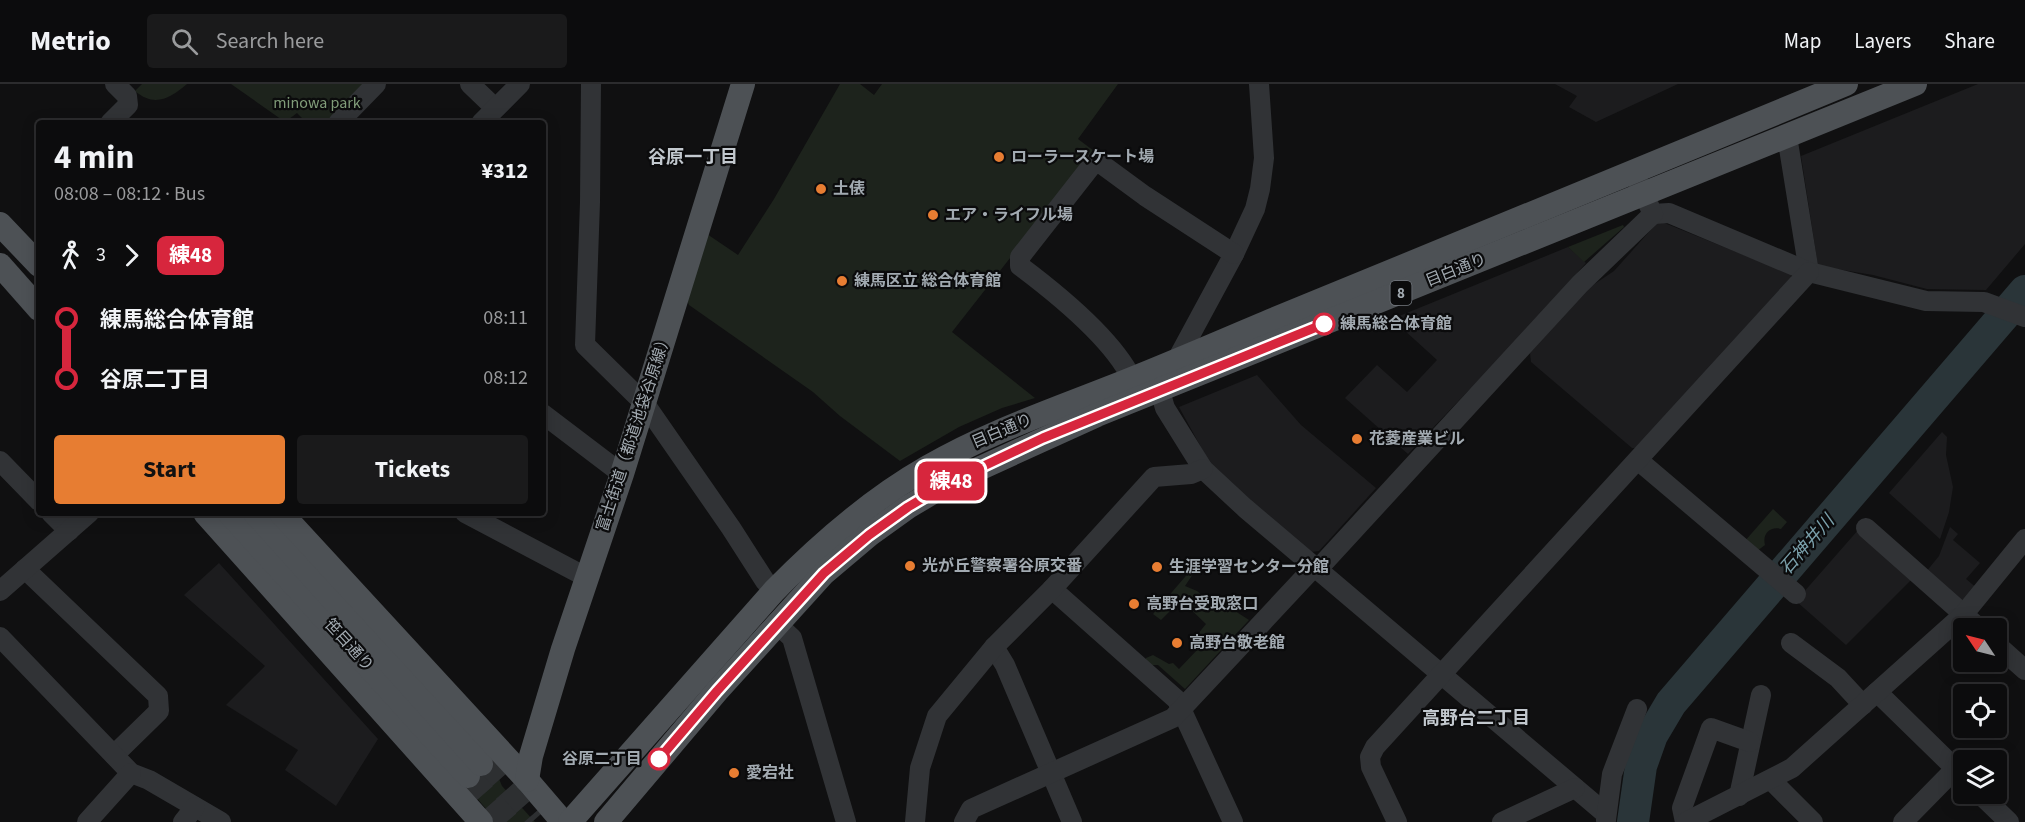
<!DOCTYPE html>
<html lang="en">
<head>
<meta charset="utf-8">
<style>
  body { margin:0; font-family:"Source Sans 3","Noto Sans JP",sans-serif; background:#1a1a1b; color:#f1f3f6; height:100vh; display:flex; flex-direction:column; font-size:22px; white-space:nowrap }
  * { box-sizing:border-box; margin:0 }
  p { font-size:20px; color:#9a9b9d }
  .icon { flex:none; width:33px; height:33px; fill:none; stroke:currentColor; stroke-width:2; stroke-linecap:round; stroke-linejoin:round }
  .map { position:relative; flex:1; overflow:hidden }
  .drawer { position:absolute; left:36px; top:36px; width:510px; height:396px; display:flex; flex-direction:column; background:#0c0c0d; border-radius:6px; box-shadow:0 3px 15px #0003,0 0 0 2px #2c2c2e }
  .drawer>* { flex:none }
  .badge { padding:0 12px; border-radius:9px; font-size:21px; line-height:39px }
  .needle { width:39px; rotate:305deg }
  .buttons { position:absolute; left:1953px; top:534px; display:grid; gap:12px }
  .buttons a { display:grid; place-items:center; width:54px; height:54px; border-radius:6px; background:#0c0c0d; box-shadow:0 3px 15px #0003,0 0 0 2px #2c2c2e; font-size:30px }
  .map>.badge { position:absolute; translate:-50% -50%; box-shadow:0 0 0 3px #fff }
  .legs { display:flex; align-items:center; gap:9px; height:66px; padding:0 18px; font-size:20px }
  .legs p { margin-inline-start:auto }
  .overview { display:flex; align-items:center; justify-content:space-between; height:102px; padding:0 18px }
  h1 { font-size:33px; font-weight:700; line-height:45px }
  .action { display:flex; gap:12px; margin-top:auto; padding:12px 18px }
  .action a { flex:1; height:69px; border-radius:6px; background:#e77d32; color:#111; font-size:24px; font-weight:700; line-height:69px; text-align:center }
  .action a+a { background:#1a1a1b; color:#f1f3f6 }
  ul { padding:0 18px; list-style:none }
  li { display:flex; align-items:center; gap:21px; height:60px; font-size:22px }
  li i { display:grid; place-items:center; width:9px; height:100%; margin:0 8px; background:currentColor }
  li i::after { content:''; width:15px; height:15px; margin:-8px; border:4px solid; border-radius:50%; background:#0c0c0d }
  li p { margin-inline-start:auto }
  li:first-child i { background:linear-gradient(#0000 50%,currentColor 0) }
  li:last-child i { background:linear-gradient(currentColor 50%,#0000 0) }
  header { display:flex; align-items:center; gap:36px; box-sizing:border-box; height:84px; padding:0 30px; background:#0c0c0d; border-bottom:2px solid #2c2c2e }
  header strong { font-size:28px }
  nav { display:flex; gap:33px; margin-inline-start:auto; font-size:21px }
  .search { width:420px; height:54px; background:#1a1a1b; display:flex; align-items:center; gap:15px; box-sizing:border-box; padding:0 21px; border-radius:6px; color:#9a9b9d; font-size:22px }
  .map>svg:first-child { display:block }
  .built { fill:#1c1c1e }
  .green { fill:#1d231c }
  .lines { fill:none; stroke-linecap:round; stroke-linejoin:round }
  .river { stroke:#2a3539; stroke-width:32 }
  .major-tunnel { stroke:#2d2f31; stroke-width:24; stroke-dasharray:24 12; stroke-linecap:butt }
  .minor { stroke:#313336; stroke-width:20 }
  .major { stroke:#4d5155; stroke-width:24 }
  .line-1-casing { stroke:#fff; stroke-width:14 }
  .line-1 { stroke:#d7263d; stroke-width:9 }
  .poi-dot { fill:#e77d32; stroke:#0b0b0c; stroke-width:2 }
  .stop-1-dot { fill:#fff; stroke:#d7263d; stroke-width:3 }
  .labels { text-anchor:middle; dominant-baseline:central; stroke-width:4.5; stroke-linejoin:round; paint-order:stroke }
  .shield { fill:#0b0b0c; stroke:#757a80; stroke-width:1.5 }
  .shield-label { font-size:15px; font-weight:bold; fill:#a2aab1 }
  .park-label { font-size:16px; fill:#809c79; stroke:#0b0b0c }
  .poi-label { font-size:16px; font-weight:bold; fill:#a2aab1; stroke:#0b0b0c; text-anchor:start }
  .street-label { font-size:16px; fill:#a2aab1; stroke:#0b0b0c }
  .stop-label { font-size:16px; font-weight:bold; fill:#a2aab1; stroke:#0b0b0c; text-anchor:start }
  .neighbourhood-label { font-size:18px; font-weight:bold; fill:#c2c8ce; stroke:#0b0b0c }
  .water-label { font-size:18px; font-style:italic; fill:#7aa0ab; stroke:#0b0b0c }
</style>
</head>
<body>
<header>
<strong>Metrio</strong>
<div class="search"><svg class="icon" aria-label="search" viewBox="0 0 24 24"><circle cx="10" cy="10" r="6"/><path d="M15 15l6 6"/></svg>Search here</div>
<nav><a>Map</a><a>Layers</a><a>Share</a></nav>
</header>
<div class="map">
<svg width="2025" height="738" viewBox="0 0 2025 738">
  <rect width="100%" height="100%" fill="#101011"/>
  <g class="built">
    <path d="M1555 0H1678L1596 38 1569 23 1577 12Z"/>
    <path d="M1978 0H2025V160L1986 206 1927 205 1873 191 1818 182 1801 72Z"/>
    <path d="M1662 138 1791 190V196L1637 364H1632L1531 278 1530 269 1587 205 1614 187 1657 139Z"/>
    <path d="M1568 163 1586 179 1474 303 1470 305 1408 370 1345 314 1377 281 1407 308 1437 276 1392 235Z"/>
    <path d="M1257 291 1301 341 1376 404 1319 467 1311 468 1214 387 1179 323Z"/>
    <path d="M1942 348 1947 353 1946 371 1953 403 1949 428 1940 455 1889 409Z"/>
    <path d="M1950 443 1958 450 1953 456 1980 479 1966 495 1978 505 1963 520 1926 488 1939 472Z"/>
    <path d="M1859 445 1913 494 1846 561 1796 517Z"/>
    <path d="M219 479 378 655 336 722 285 686 298 666 226 621 265 582 184 511Z"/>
  </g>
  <g class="green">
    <path d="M142 0H187C170 14 155 24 135 7Z"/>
    <path d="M231 0H369L330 39H307L297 29 285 38Z"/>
    <path d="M840 0H860L874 11 882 0H1118L1078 55 1094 67 952 248 1035 314 1002 324 959 343 900 377 840 332 813 308 689 221 686 213 707 150 738 171 774 115Z"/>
    <path d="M1623 141 1624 143 1584 178 1568 163Z"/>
    <path d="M1773 425 1787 438 1781 445C1770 442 1762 450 1765 461L1757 467 1744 458Z"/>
    <path d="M1191 486 1193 490 1185 502 1197 507 1202 511 1204 516 1210 520H1224L1249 536 1185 605 1158 581H1149L1145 578 1146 574 1153 571 1169 580 1173 579 1179 585 1199 564 1193 556 1206 540 1181 516 1161 536 1153 530Z"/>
    <path d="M491 675 502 702 535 738H498L465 701Z"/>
  </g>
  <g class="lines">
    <path class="river" d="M1633 738 1641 682 1652 651 1671 619 2025 207"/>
    <g class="major-tunnel">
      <path d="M481 680 532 738"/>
      <path d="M468 692 508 738"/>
    </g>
    <g class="minor">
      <path d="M470 0 495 24"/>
      <path d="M591 0 590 118 585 261 645 320 731 444 765 497 774 507"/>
      <path d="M1259 0 1264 74 1260 105 1255 125 1234 170 1160 307 1165 324 1203 385 1245 424 1606 730"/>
      <path d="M110 39 128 21 127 12 115 0"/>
      <path d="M338 39 376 0"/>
      <path d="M481 39 520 0"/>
      <path d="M1787 52 1809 188"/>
      <path d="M1653 130 1669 129 1809 188 1926 217 1984 218 2025 233"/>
      <path d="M1132 295C1112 254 1056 209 1020 182V173L1092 81 1096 78 1100 79 1145 112 1234 170"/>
      <path d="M543 330 622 390"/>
      <path d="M0 377 39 417"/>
      <path d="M1639 377 1796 510"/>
      <path d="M51 429 69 447"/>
      <path d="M465 429 586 493"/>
      <path d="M1866 444 1979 544"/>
      <path d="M25 485 158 612 159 627 114 671"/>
      <path d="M1318 485 1580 200 1653 130 1637 96"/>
      <path d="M1052 505 1177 616 1233 738"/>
      <path d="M0 507 89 429"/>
      <path d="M777 540 792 554 846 738"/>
      <path d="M0 553 131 689 149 696 221 738"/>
      <path d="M1791 559 1838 594 1863 621"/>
      <path d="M1996 560 2025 586"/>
      <path d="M994 563 1005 581 1072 738"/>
      <path d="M1877 608 1964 693"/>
      <path d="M1771 696 1813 738"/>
      <path d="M1980 710 2009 738"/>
      <path d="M1739 712 1761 611"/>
      <path d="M1606 736 1612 690 1637 625"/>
      <path d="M87 738 131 689"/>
      <path d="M183 738 195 723"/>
      <path d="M915 738 920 684 937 632 994 563 1052 505 1154 393 1191 390 1203 385"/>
      <path d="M964 738 971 725 1173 634 1315 482"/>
      <path d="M1397 738 1371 683 1370 673 1375 663 1809 188"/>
      <path d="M1502 738 1575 704"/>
      <path d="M1685 738 1682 724 1711 644 1750 658"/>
      <path d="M1686 738 1792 684 1963 531 2025 455"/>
      <path d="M1903 738 1955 685"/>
    </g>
    <g class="major">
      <path d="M0 140 39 181"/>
      <path d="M0 181 39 225"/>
      <path d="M205 429 481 738"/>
      <path d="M229 429 468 692"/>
      <path d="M255 429 481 680"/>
      <path d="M281 429 527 696 563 738"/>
      <path d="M527 696 531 672 563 565 622 390 743 0"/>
      <path d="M570 738 774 507C820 460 870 416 928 383 985 350 1048 328 1109 304 1163 283 1216 260 1270 237 1462 158 1654 80 1846 0"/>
      <path d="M606 738 717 607 824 489 869 451 908 423 950 398 1097 331 1915 0"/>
    </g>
  </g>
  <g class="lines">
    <defs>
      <path id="line-1" d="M659 675 717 607 824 489 869 451 908 423 950 398 1043 354 1324 240"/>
    </defs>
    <use href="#line-1" class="line-1-casing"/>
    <use href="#line-1" class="line-1"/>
  </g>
  <g class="poi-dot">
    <circle cx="999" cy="73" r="6"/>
    <circle cx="821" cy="105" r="6"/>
    <circle cx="933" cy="131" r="6"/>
    <circle cx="842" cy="197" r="6"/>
    <circle cx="1357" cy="355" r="6"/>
    <circle cx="910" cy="482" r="6"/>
    <circle cx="1157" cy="483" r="6"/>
    <circle cx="1134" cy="520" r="6"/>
    <circle cx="1177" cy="559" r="6"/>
    <circle cx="734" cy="689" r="6"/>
  </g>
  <g class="stop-1-dot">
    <circle cx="1324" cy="240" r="10"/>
    <circle cx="659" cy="675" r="10"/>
  </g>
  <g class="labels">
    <rect class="shield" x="1390.5" y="197" width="21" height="24" rx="4.5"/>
    <g class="shield-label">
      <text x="1401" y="209">8</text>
    </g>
    <g class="park-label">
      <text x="317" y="19">minowa park</text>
    </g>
    <g class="poi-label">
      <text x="1011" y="73">ローラースケート場</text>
      <text x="833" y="105">土俵</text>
      <text x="945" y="131">エア・ライフル場</text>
      <text x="854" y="197">練馬区立 総合体育館</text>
      <text x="1369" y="355">花菱産業ビル</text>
      <text x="922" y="482">光が丘警察署谷原交番</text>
      <text x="1169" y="483">生涯学習センター分館</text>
      <text x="1146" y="520">高野台受取窓口</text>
      <text x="1189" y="559">高野台敬老館</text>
      <text x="746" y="689">愛宕社</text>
    </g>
    <g class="street-label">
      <text transform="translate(1456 186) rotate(-22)">目白通り</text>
      <text transform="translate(1002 347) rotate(-23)">目白通り</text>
      <text transform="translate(634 348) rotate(-72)">富士街道（都道池袋谷原線）</text>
      <text transform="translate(349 561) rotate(48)">笹目通り</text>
    </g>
    <g class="stop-label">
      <text x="1340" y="240">練馬総合体育館</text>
      <text x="642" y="675" text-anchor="end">谷原二丁目</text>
    </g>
    <g class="neighbourhood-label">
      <text x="693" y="73">谷原一丁目</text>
      <text x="1476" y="634">高野台二丁目</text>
    </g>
    <g class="water-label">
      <text transform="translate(1807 461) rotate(-49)">石神井川</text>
    </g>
  </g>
</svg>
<div class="buttons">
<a><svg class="needle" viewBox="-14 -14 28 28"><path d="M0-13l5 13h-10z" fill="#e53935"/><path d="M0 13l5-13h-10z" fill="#9a9b9d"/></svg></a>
<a><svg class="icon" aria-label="locate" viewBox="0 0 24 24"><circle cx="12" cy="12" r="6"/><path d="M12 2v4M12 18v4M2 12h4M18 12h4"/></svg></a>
<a><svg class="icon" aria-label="layers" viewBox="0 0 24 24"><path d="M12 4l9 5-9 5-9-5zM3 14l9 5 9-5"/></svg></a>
</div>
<b class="badge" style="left:951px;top:397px;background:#d7263d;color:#fff">練48</b>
<section class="drawer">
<div class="overview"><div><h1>4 min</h1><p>08:08 – 08:12 · Bus</p></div><b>¥312</b></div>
<div class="legs"><svg class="icon" aria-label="walk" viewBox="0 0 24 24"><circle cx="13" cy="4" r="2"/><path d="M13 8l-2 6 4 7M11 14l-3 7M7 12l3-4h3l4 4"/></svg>3<svg class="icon" aria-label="forward" viewBox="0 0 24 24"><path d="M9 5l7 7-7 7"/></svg><b class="badge" style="background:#d7263d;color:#fff">練48</b></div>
<ul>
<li><i style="color:#d7263d"></i><b>練馬総合体育館</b><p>08:11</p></li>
<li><i style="color:#d7263d"></i><b>谷原二丁目</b><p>08:12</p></li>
</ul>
<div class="action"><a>Start</a><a>Tickets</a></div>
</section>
</div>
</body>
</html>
